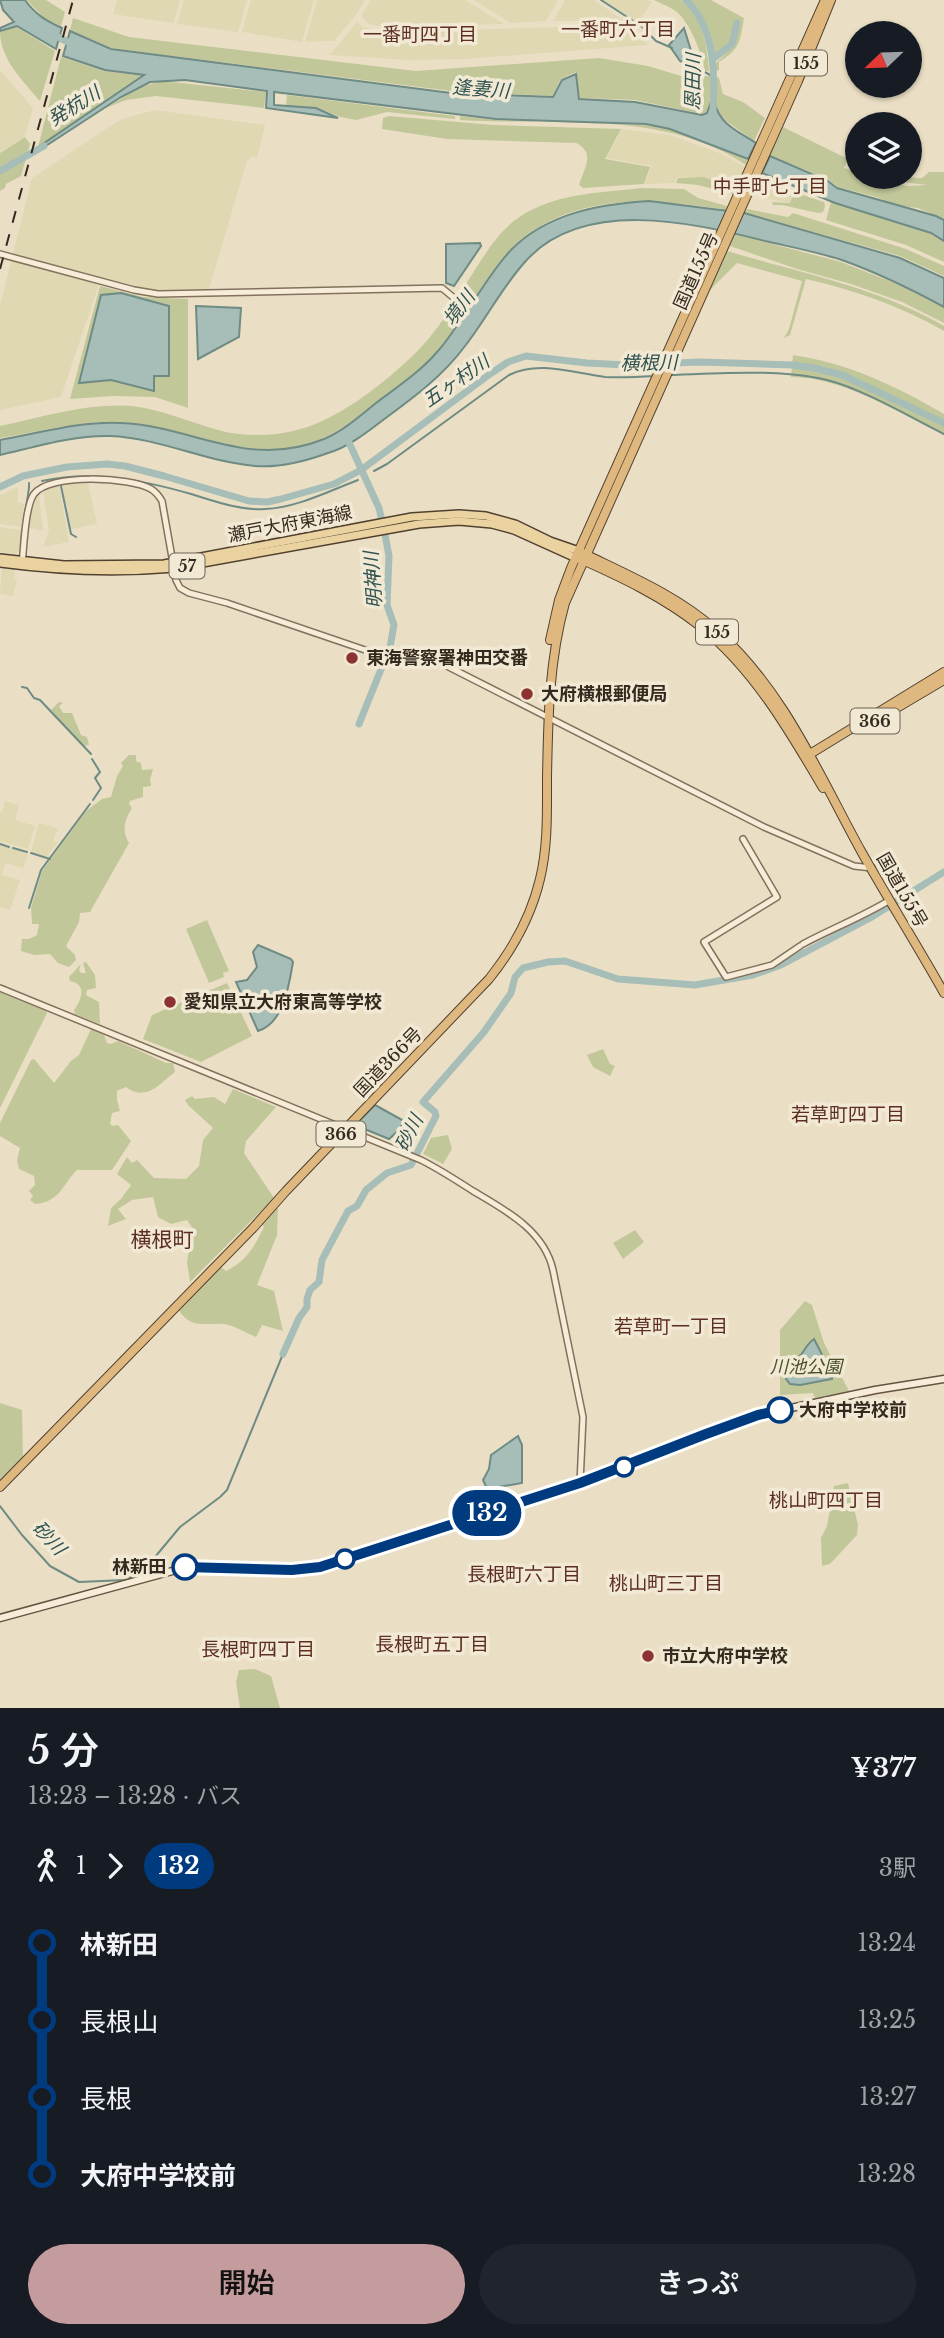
<!DOCTYPE html>
<html lang="ja">
<head>
<meta charset="utf-8">
<style>
  body { margin:0; font-family:"Libre Baskerville","Noto Sans JP",serif; background:#20242c; color:#f1f3f6; height:100vh; display:flex; flex-direction:column; font-size:26px; white-space:nowrap }
  * { box-sizing:border-box; margin:0 }
  p { font-size:23px; color:#9ea1a6 }
  .icon { flex:none; width:38px; height:38px; fill:none; stroke:currentColor; stroke-width:2; stroke-linecap:round; stroke-linejoin:round }
  .map { position:relative; height:1708px; overflow:hidden }
  .panel { display:flex; flex-direction:column; background:#171b24; flex:1 }
  .panel>* { flex:none }
  .badge { padding:0 14px; border-radius:23px; font-size:24px; line-height:46px }
  .needle { width:46px; rotate:247deg }
  .controls { position:absolute; left:845px; top:21px; display:grid; gap:14px }
  .controls a { display:grid; place-items:center; width:77px; height:77px; border-radius:50%; background:#171b24; box-shadow:0 2px 5px #0004; font-size:35px }
  .map>.badge { position:absolute; translate:-50% -50%; box-shadow:0 0 0 4px #fff }
  .legs { display:flex; align-items:center; gap:10px; height:77px; padding:0 28px; font-size:23px }
  .legs p { margin-inline-start:auto }
  .head { display:flex; align-items:center; justify-content:space-between; height:119px; padding:0 28px }
  h1 { font-size:38px; font-weight:600; line-height:52px }
  .cta { display:flex; gap:14px; margin-top:auto; padding:14px 28px }
  .cta a { flex:1; height:80px; border-radius:42px; background:#c49c9e; color:#111; font-size:28px; font-weight:600; line-height:80px; text-align:center }
  .cta a+a { background:#20242c; color:#f1f3f6 }
  ul { padding:0 28px; list-style:none }
  li { display:flex; align-items:center; gap:24px; height:77px; font-size:26px }
  li i { display:grid; place-items:center; width:10px; height:100%; margin:0 9px; background:currentColor }
  li i::after { content:''; width:18px; height:18px; margin:-9px; border:5px solid; border-radius:50%; background:#171b24 }
  li p { margin-inline-start:auto }
  li:first-child i { background:linear-gradient(#0000 50%,currentColor 0) }
  li:last-child i { background:linear-gradient(currentColor 50%,#0000 0) }
  .map>svg:first-child { display:block }
  .farmland { fill:#dfd8b3 }
  .green { fill:#c2c79a }
  .water { fill:#a6beb7; stroke:#6e8b84; stroke-width:2 }
  .lines { fill:none; stroke-linecap:round; stroke-linejoin:round }
  .stream { stroke:#6e8b84; stroke-width:2 }
  .river { stroke:#a6beb7; stroke-width:7 }
  .tertiary-casing { stroke:#83715d; stroke-width:8 }
  .secondary-casing { stroke:#655240; stroke-width:9 }
  .primary-casing { stroke:#514030; stroke-width:10 }
  .trunk-casing { stroke:#514030; stroke-width:10 }
  .tertiary { stroke:#f6ecd7; stroke-width:5 }
  .secondary { stroke:#f6ecd7; stroke-width:6 }
  .primary { stroke:#ead3a0; stroke-width:7 }
  .trunk { stroke:#deb87e; stroke-width:8 }
  .rail { stroke:#352a1f; stroke-width:2; stroke-dasharray:12 12; stroke-linecap:butt }
  .line-1-casing { stroke:#fff; stroke-width:16 }
  .line-1 { stroke:#003b80; stroke-width:10 }
  .poi-dot { fill:#8d3233; stroke:#f2e9d4; stroke-width:2.5 }
  .stop-1-dot { fill:#fff; stroke:#003b80; stroke-width:3.5 }
  .labels { text-anchor:middle; dominant-baseline:central; stroke-width:7; stroke-linejoin:round; paint-order:stroke }
  .shield { fill:#f2e9d4; stroke:#6e6355; stroke-width:2 }
  .shield-label { font-size:16px; font-weight:bold; fill:#352a1f }
  .street-label { font-size:18px; fill:#352a1f; stroke:#f2e9d4 }
  .poi-label { font-size:18px; font-weight:bold; fill:#352a1f; stroke:#f2e9d4; text-anchor:start }
  .park-label { font-size:18px; font-style:italic; fill:#454f28; stroke:#f2e9d4 }
  .stop-label { font-size:18px; font-weight:bold; fill:#352a1f; stroke:#f2e9d4; text-anchor:start }
  .neighbourhood-label { font-size:19px; fill:#5d2f23; stroke:#f2e9d4 }
  .water-label { font-size:19px; font-style:italic; fill:#305351; stroke:#f2e9d4 }
  .quarter-label { font-size:21px; fill:#5d2f23; stroke:#f2e9d4 }
</style>
</head>
<body>
<div class="map">
<svg width="944" height="1708" viewBox="0 0 944 1708">
  <rect width="100%" height="100%" fill="#eadfc5"/>
  <g class="farmland">
    <path d="M117 0H180L173 23 113 14Z"/>
    <path d="M184 0H247L238 32 177 24Z"/>
    <path d="M251 0H314L302 42 242 32Z"/>
    <path d="M317 0H365L355 16 334 41 305 42Z"/>
    <path d="M371 0H465L504 24 382 27 369 24 361 16Z"/>
    <path d="M474 0H558L546 21 510 23Z"/>
    <path d="M565 0H594L624 21H553Z"/>
    <path d="M603 0H648L652 2 638 22Z"/>
    <path d="M357 22 363 27 385 32 629 25 648 45 464 59 409 60 330 55Z"/>
    <path d="M0 70 33 108 25 136 0 152Z"/>
    <path d="M155 110 265 125 257 158 251 157 247 161 209 289 147 290 101 278 61 397 0 410V306L32 178 110 126 122 119Z"/>
    <path d="M622 129 670 135 722 154 745 167 737 186 702 177H677L675 183 645 184 651 166 606 158Z"/>
    <path d="M765 181 793 191 790 203 758 197Z"/>
    <path d="M88 483 97 524 71 529 62 484Z"/>
    <path d="M59 484 69 542 43 547 49 531 43 490Z"/>
    <path d="M18 487V502L24 504 21 527 0 524V495Z"/>
    <path d="M36 496H39L43 528 41 530 30 528 28 526Z"/>
    <path d="M0 527 21 530 19 552 13 554 0 552Z"/>
    <path d="M2 567 15 569 14 579 17 580 13 596 0 594Z"/>
    <path d="M5 801 19 805 15 820 35 826 28 849 0 841V812H2Z"/>
    <path d="M39 823 58 828 53 841 58 842 46 857 31 852Z"/>
    <path d="M0 845 28 854 23 868 5 863 2 875 20 880 10 910 0 907Z"/>
  </g>
  <g class="green">
    <path d="M27 0H46L65 12 61 26 45 19Z"/>
    <path d="M654 0H681C703 18 707 44 709 71H705C703 56 691 26 679 14 673 8 662 4 654 0Z"/>
    <path d="M690 0H711L744 18C740 42 740 49 719 62V70L715 71V64L734 46 740 21H736C732 40 731 45 714 57 712 35 706 17 690 0Z"/>
    <path d="M73 18 129 37 416 71 599 58 648 66 701 82 704 76H710L712 100 707 112 702 114 635 100 580 98 576 72 561 79 552 96 451 91 148 53 112 48 70 30Z"/>
    <path d="M17 27 55 51 40 101C23 81 0 59 0 31Z"/>
    <path d="M61 57 105 71 143 76 38 147Z"/>
    <path d="M714 76 719 78 723 94 743 102 765 118 754 141C720 115 716 122 714 76Z"/>
    <path d="M162 81 266 92 264 108 156 96 126 100 106 108 140 87Z"/>
    <path d="M287 95 455 116V119L387 112 356 120 340 117 316 107 286 106Z"/>
    <path d="M389 116 493 125 621 129 605 159 650 167 644 184 583 188 579 185C584 168 596 153 576 143L447 139 382 129 383 118Z"/>
    <path d="M460 116 497 120 646 125 670 129 748 160 746 165C663 109 555 126 460 120Z"/>
    <path d="M783 127 848 159 844 168 857 172 858 177H875L906 186 928 185 910 183 885 177 922 178 929 172H944V219L918 208 900 206 876 197 838 187 829 180 770 155Z"/>
    <path d="M25 137 30 144 21 176 6 184 5 188 0 191V153Z"/>
    <path d="M703 177 736 187 733 194 698 185 676 183 678 178Z"/>
    <path d="M641 188 684 189 698 198 727 206 726 210C661 199 588 193 531 232 488 261 471 315 437 352 413 378 359 420 327 436 258 471 190 425 120 422 80 420 40 432 0 438V426C44 417 86 403 131 406 161 409 189 422 218 430 251 439 291 436 322 421 356 406 398 372 423 345 437 330 449 311 460 293 477 269 493 235 518 218 554 193 599 193 641 188Z"/>
    <path d="M794 192 824 202 825 206 823 212 818 213 782 205H773L772 202 790 203Z"/>
    <path d="M831 202 931 234 944 242V262L906 245 826 220Z"/>
    <path d="M747 209 788 217 793 213 906 249 944 266V276L900 256 745 213Z"/>
    <path d="M735 234 841 262 902 286 944 308V323L902 302 851 284 797 269 730 246Z"/>
    <path d="M727 251C800 273 877 287 944 326V331C901 306 854 290 806 279L790 335 784 338 789 329 802 281 737 263 709 291Z"/>
    <path d="M100 286 143 297 188 299V408L155 397 113 396 70 399Z"/>
    <path d="M793 355C848 363 896 386 944 414V435C899 413 843 377 791 377Z"/>
    <path d="M59 702 63 703 59 706 63 713H72L81 735 87 737 89 745 83 746 51 710Z"/>
    <path d="M129 755H136V761L141 763 142 770 153 769 150 780 151 784V786L143 787V797L130 801 129 804 132 808C125 820 121 830 129 843L90 912 80 913 79 922 66 946 75 955 76 960 69 967 58 963 50 954 34 955 21 951 22 939H29L37 935 39 924H32L31 908 42 871 86 811 102 799 111 797 117 776 123 766 121 763Z"/>
    <path d="M207 920 229 971 223 973 224 977 209 983 186 929Z"/>
    <path d="M86 962 95 975 96 988 87 990 86 995 99 1002 100 1024 75 1014 74 1010C82 999 87 984 70 981L69 977 81 964 79 970 81 973H86L83 963Z"/>
    <path d="M227 983 252 1036 201 1062 143 1039 152 1015Z"/>
    <path d="M0 992 46 1011 47 1013 0 1108Z"/>
    <path d="M91 1029 104 1035 107 1043 111 1044 118 1041 166 1063H173L175 1072C158 1085 146 1102 126 1087L117 1091V1100L120 1111 112 1113 110 1124 113 1126 118 1125 131 1141 112 1170H77C62 1185 60 1202 35 1204L30 1200 33 1196 29 1191 35 1185 34 1176 19 1169 17 1160 20 1148 0 1136V1123L31 1060 34 1059 54 1083 71 1061 79 1055Z"/>
    <path d="M603 1049 610 1064 615 1066 610 1076 593 1067 587 1055Z"/>
    <path d="M233 1089 276 1107 246 1141 244 1153 274 1198 190 1282 187 1262 193 1229 187 1220 171 1224 158 1217 153 1197 132 1200 118 1209 126 1219 108 1226 111 1208 121 1199 131 1185 117 1174 127 1157 132 1163 137 1160 154 1178 186 1179 199 1166 203 1140 213 1128 188 1105 185 1100 192 1096 195 1099 214 1097 225 1104Z"/>
    <path d="M448 1135 452 1149 443 1164 423 1154 431 1138Z"/>
    <path d="M275 1207 278 1208 277 1235 257 1285 274 1291 283 1331 262 1325 256 1337C246 1333 234 1325 224 1324 204 1322 191 1330 178 1309L220 1266 226 1271C247 1261 254 1247 264 1227L261 1222Z"/>
    <path d="M635 1230 644 1242 623 1259 613 1243Z"/>
    <path d="M805 1301 812 1305 824 1343 849 1391 815 1398 813 1393 780 1395V1330Z"/>
    <path d="M0 1403 22 1410 23 1457 0 1480Z"/>
    <path d="M848 1483 858 1525 857 1535 830 1564 822 1566 821 1538 827 1526 834 1486Z"/>
    <path d="M255 1669 271 1676 280 1708H240L236 1682 239 1670Z"/>
  </g>
  <g class="water">
    <path d="M0 0H25C35 14 46 21 62 28L56 49 17 26 0 31V28L14 22 3 10Z"/>
    <path d="M684 28 692 54 690 65 680 61 669 45Z"/>
    <path d="M70 31 111 49 451 93 553 97 562 80 576 74 579 99 635 102 702 115 707 113 711 102 715 103C719 124 739 132 756 143L748 159 670 129 646 124 496 119 274 92V105L316 108 338 118 266 108 267 91 185 80 150 82 121 97 35 153 37 148 144 75 105 70 63 56Z"/>
    <path d="M770 156 828 181 837 188 936 216 944 220V241L931 233 835 203 762 173Z"/>
    <path d="M649 201 744 213 900 258 944 278V307C911 289 878 273 842 260 817 252 791 247 765 241 691 222 581 197 524 263 501 289 486 319 465 346 443 376 413 398 383 420 366 433 348 447 328 453 306 461 279 468 255 466 206 462 160 438 110 436 73 435 35 447 0 455V440C40 433 80 421 121 423 194 426 247 470 324 439 343 431 360 416 376 403 397 387 420 372 437 352 451 337 462 317 474 300 486 283 497 264 512 249 548 213 600 204 649 201Z"/>
    <path d="M480 243 481 246 454 286 446 283V244Z"/>
    <path d="M121 293 169 306V376H154V391L111 380 79 383 101 295Z"/>
    <path d="M196 306 241 308 239 337 198 359Z"/>
    <path d="M258 945 291 959 293 962C289 985 284 1023 258 1031L236 982 247 980 257 967 253 952Z"/>
    <path d="M375 1105 404 1121 399 1130 389 1139 362 1128 360 1120Z"/>
    <path d="M814 1339 832 1374V1379L800 1385 790 1384 786 1379 785 1360C806 1360 801 1348 814 1339Z"/>
    <path d="M518 1436 522 1445V1483L487 1489 483 1480 489 1469 491 1455Z"/>
  </g>
  <g class="lines">
    <g class="stream">
      <path d="M601 0 641 26 656 41 672 48"/>
      <path d="M692 65 712 76"/>
      <path d="M671 375C718 373 782 369 827 380 863 389 910 417 944 434"/>
      <path d="M374 471 387 464 509 375C539 360 573 373 605 377 622 378 639 377 655 376"/>
      <path d="M42 481C93 470 142 480 191 494 214 501 241 511 265 509 296 508 329 491 358 480"/>
      <path d="M61 486 71 534 76 537"/>
      <path d="M24 520C25 510 30 489 29 483"/>
      <path d="M21 546 22 532"/>
      <path d="M22 687 27 688 34 698 40 700 91 754"/>
      <path d="M92 759 100 772 95 778 101 788 93 800"/>
      <path d="M0 844 9 847"/>
      <path d="M13 848 27 852"/>
      <path d="M31 853 50 859"/>
      <path d="M29 908 41 870 90 804"/>
      <path d="M0 1506 22 1535 50 1566 79 1582 125 1580 145 1569 180 1527 220 1497 227 1490 283 1354"/>
    </g>
    <g class="river">
      <path d="M686 0C715 28 715 73 713 111"/>
      <path d="M50 33 74 45"/>
      <path d="M712 60 732 44 737 23"/>
      <path d="M0 171 44 146"/>
      <path d="M346 436 379 508 384 529 389 556 387 605 394 625 390 647 359 724"/>
      <path d="M0 487 23 476 67 467 107 464 125 466 164 476 249 501 267 502 281 499 334 484 361 470 490 374 508 362 526 356 587 363 627 365 700 362 793 365 814 368 842 375 944 423"/>
      <path d="M283 1354 299 1318 307 1307V1299L310 1290 319 1282 322 1260 348 1211 357 1206 366 1190 387 1173 411 1165 436 1116 435 1112 423 1102 484 1032 511 993 515 977 523 968 548 962 565 961 618 979 695 985 753 975 781 965 870 918 944 872"/>
    </g>
    <defs>
      <g id="tertiary">
        <path d="M0 254 134 290 158 294 442 288 454 298"/>
        <path d="M22 564C24 547 25 507 34 494 50 473 130 477 151 489 156 492 159 496 162 501L176 580 180 588 189 593 227 603 371 652 433 659 764 827 854 866 872 868"/>
        <path d="M743 839 777 897 704 942 726 977 772 965 800 946"/>
        <path d="M803 944C831 929 862 917 890 900"/>
        <path d="M0 988 421 1160C439 1169 456 1180 473 1191 505 1210 544 1230 553 1270L583 1417 580 1483"/>
      </g>
      <path id="secondary" d="M0 1618 187 1567 292 1570 320 1567 580 1483 758 1415 875 1390 944 1379"/>
      <g id="primary">
        <path d="M0 558 64 565 164 564 412 517 459 514 486 516 515 524 550 541 579 551"/>
        <path d="M0 563C59 571 116 573 175 568L419 524 459 521 492 524 514 530 576 558"/>
      </g>
      <g id="trunk">
        <path d="M583 553C630 576 676 595 716 630 784 690 818 773 861 851 888 899 917 945 944 993"/>
        <path d="M578 558C621 577 663 597 700 626 753 668 789 730 823 788"/>
        <path d="M550 640 559 600 571 568 825 0"/>
        <path d="M863 728 944 680"/>
        <path d="M807 758 810 754 944 672"/>
        <path d="M0 1487 253 1228 286 1191 489 979C513 949 531 917 540 879 548 846 547 812 547 778 548 719 549 660 565 603L798 81 831 0"/>
      </g>
    </defs>
    <use href="#tertiary" class="tertiary-casing"/>
    <use href="#secondary" class="secondary-casing"/>
    <use href="#primary" class="primary-casing"/>
    <use href="#trunk" class="trunk-casing"/>
    <use href="#tertiary" class="tertiary"/>
    <use href="#secondary" class="secondary"/>
    <use href="#primary" class="primary"/>
    <use href="#trunk" class="trunk"/>
    <path class="rail" d="M0 269 73 0"/>
  </g>
  <g class="lines">
    <defs>
      <path id="line-1" d="M185 1567 292 1570 320 1567 580 1483 706 1434 758 1415 780 1410"/>
    </defs>
    <use href="#line-1" class="line-1-casing"/>
    <use href="#line-1" class="line-1"/>
  </g>
  <g class="poi-dot">
    <circle cx="352" cy="658" r="7"/>
    <circle cx="527" cy="694" r="7"/>
    <circle cx="170" cy="1002" r="7"/>
    <circle cx="648" cy="1656" r="7"/>
  </g>
  <g class="stop-1-dot">
    <circle cx="780" cy="1410" r="12"/>
    <circle cx="624" cy="1467" r="9"/>
    <circle cx="345" cy="1559" r="9"/>
    <circle cx="185" cy="1567" r="12"/>
  </g>
  <g class="labels">
    <g class="shield">
      <rect x="785" y="50.5" width="42" height="25" rx="5"/>
      <rect x="169.5" y="553.5" width="35" height="25" rx="5"/>
      <rect x="696" y="619.5" width="42" height="25" rx="5"/>
      <rect x="850.5" y="708.5" width="49" height="25" rx="5"/>
      <rect x="316.5" y="1121.5" width="49" height="25" rx="5"/>
    </g>
    <g class="shield-label">
      <text x="806" y="63">155</text>
      <text x="187" y="566">57</text>
      <text x="717" y="632">155</text>
      <text x="875" y="721">366</text>
      <text x="341" y="1134">366</text>
    </g>
    <g class="street-label">
      <text transform="translate(696 271) rotate(-66)">国道155号</text>
      <text transform="translate(290 524) rotate(-11)">瀬戸大府東海線</text>
      <text transform="translate(902 890) rotate(60)">国道155号</text>
      <text transform="translate(388 1062) rotate(-46)">国道366号</text>
    </g>
    <g class="poi-label">
      <text x="366" y="658">東海警察署神田交番</text>
      <text x="541" y="694">大府横根郵便局</text>
      <text x="184" y="1002">愛知県立大府東高等学校</text>
      <text x="662" y="1656">市立大府中学校</text>
    </g>
    <g class="park-label">
      <text x="806" y="1367">川池公園</text>
    </g>
    <g class="stop-label">
      <text x="799" y="1410">大府中学校前</text>
      <text x="166" y="1567" text-anchor="end">林新田</text>
    </g>
    <g class="neighbourhood-label">
      <text x="618" y="29">一番町六丁目</text>
      <text x="420" y="34">一番町四丁目</text>
      <text x="770" y="186">中手町七丁目</text>
      <text x="848" y="1114">若草町四丁目</text>
      <text x="671" y="1326">若草町一丁目</text>
      <text x="826" y="1500">桃山町四丁目</text>
      <text x="524" y="1574">長根町六丁目</text>
      <text x="666" y="1583">桃山町三丁目</text>
      <text x="432" y="1644">長根町五丁目</text>
      <text x="258" y="1649">長根町四丁目</text>
    </g>
    <g class="water-label">
      <text transform="translate(693 82) rotate(-89)">恩田川</text>
      <text transform="translate(481 89) rotate(4)">逢妻川</text>
      <text transform="translate(74 106) rotate(-32)">発杭川</text>
      <text transform="translate(459 308) rotate(-53)">境川</text>
      <text transform="translate(649 363) rotate(-1)">横根川</text>
      <text transform="translate(456 381) rotate(-35)">五ヶ村川</text>
      <text transform="translate(373 580) rotate(-94)">明神川</text>
      <text transform="translate(409 1133) rotate(-63)">砂川</text>
      <text transform="translate(49 1538) rotate(47)">砂川</text>
    </g>
    <g class="quarter-label">
      <text x="162" y="1240">横根町</text>
    </g>
  </g>
</svg>
<div class="controls">
<a><svg class="needle" viewBox="-14 -14 28 28"><path d="M0-13l5 13h-10z" fill="#e53935"/><path d="M0 13l5-13h-10z" fill="#9ea1a6"/></svg></a>
<a><svg class="icon" aria-label="layers" viewBox="0 0 24 24"><path d="M12 4l9 5-9 5-9-5zM3 14l9 5 9-5"/></svg></a>
</div>
<b class="badge" style="left:487px;top:1513px;background:#003b80;color:#fff">132</b>
</div>
<section class="panel">
<div class="head"><div><h1>5 分</h1><p>13:23 – 13:28 · バス</p></div><b>¥377</b></div>
<div class="legs"><svg class="icon" aria-label="walk" viewBox="0 0 24 24"><circle cx="13" cy="4" r="2"/><path d="M13 8l-2 6 4 7M11 14l-3 7M7 12l3-4h3l4 4"/></svg>1<svg class="icon" aria-label="forward" viewBox="0 0 24 24"><path d="M9 5l7 7-7 7"/></svg><b class="badge" style="background:#003b80;color:#fff">132</b><p>3駅</p></div>
<ul>
<li><i style="color:#003b80"></i><b>林新田</b><p>13:24</p></li>
<li><i style="color:#003b80"></i><span>長根山</span><p>13:25</p></li>
<li><i style="color:#003b80"></i><span>長根</span><p>13:27</p></li>
<li><i style="color:#003b80"></i><b>大府中学校前</b><p>13:28</p></li>
</ul>
<div class="cta"><a>開始</a><a>きっぷ</a></div>
</section>
</body>
</html>
